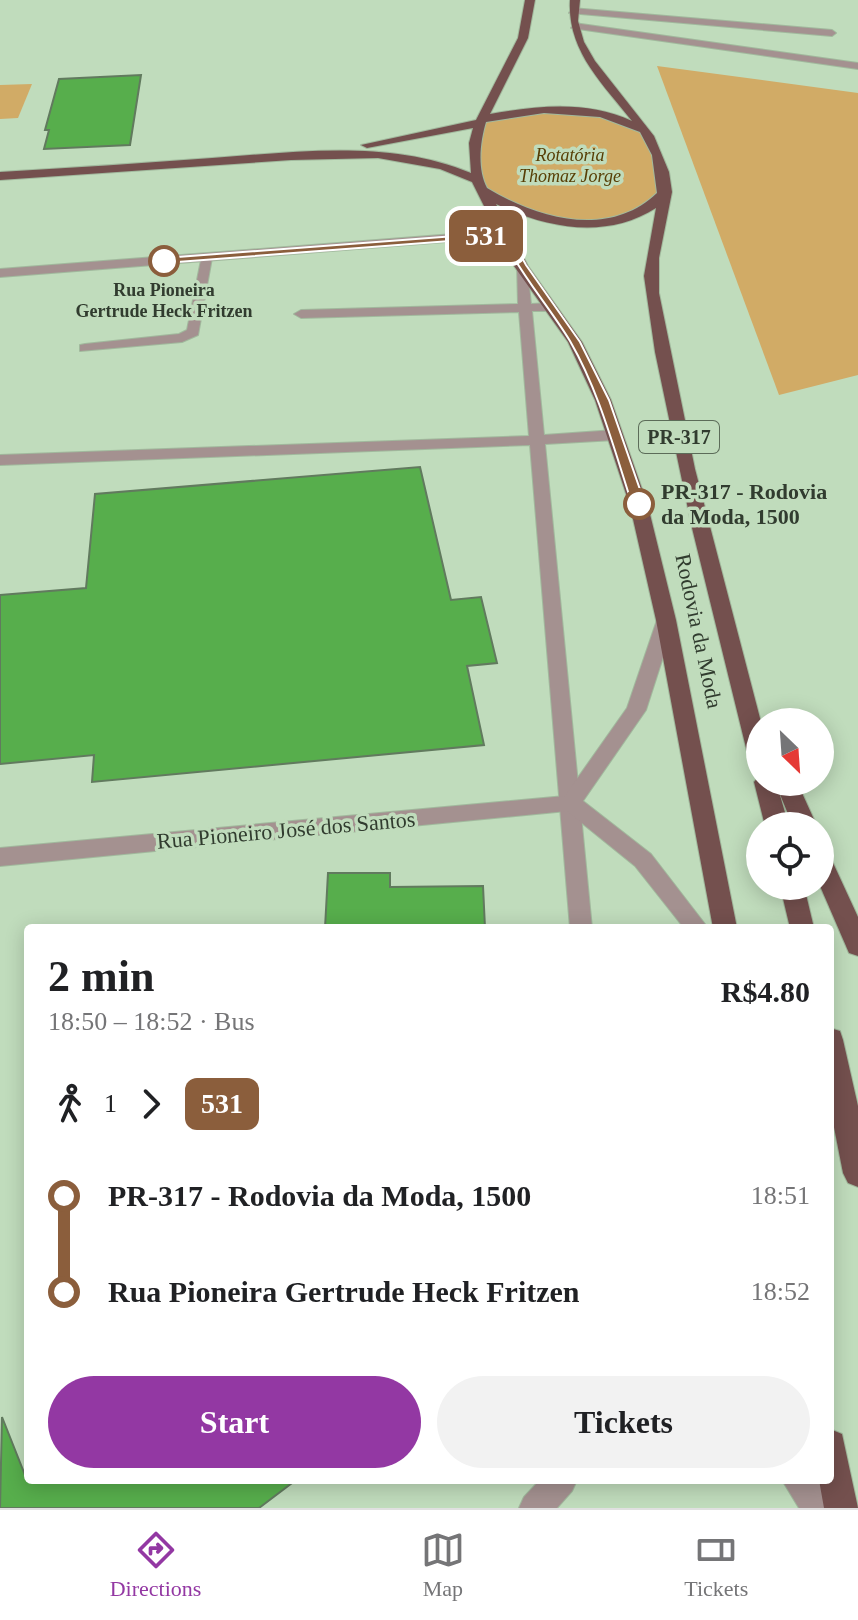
<!DOCTYPE html>
<html lang="en">
<head>
<meta charset="utf-8">
<style>
  body { margin:0; font-family:"Times New Roman",serif; background:#f2f2f2; color:#202124; height:100vh; display:flex; flex-direction:column; font-size:30px; white-space:nowrap }
  * { box-sizing:border-box; margin:0 }
  p { font-size:26px; color:#757577 }
  .icon { flex:none; width:44px; height:44px; fill:none; stroke:currentColor; stroke-width:2; stroke-linecap:round; stroke-linejoin:round }
  .map { position:relative; flex:1; overflow:hidden }
  .sheet { position:absolute; left:24px; top:924px; width:810px; height:560px; display:flex; flex-direction:column; background:#fff; border-radius:8px; box-shadow:0 4px 20px #0003 }
  .sheet>* { flex:none }
  .badge { padding:0 16px; border-radius:12px; font-size:28px; line-height:52px }
  .needle { width:52px; rotate:155deg }
  .buttons { position:absolute; left:746px; top:708px; display:grid; gap:16px }
  .buttons a { display:grid; place-items:center; width:88px; height:88px; border-radius:50%; background:#fff; box-shadow:0 4px 20px #0003; font-size:40px }
  .map>.badge { position:absolute; translate:-50% -50%; box-shadow:0 0 0 4px #fff }
  .legs { display:flex; align-items:center; gap:12px; height:88px; padding:0 24px; font-size:26px }
  .legs p { margin-inline-start:auto }
  .summary { display:flex; align-items:center; justify-content:space-between; height:136px; padding:0 24px }
  h1 { font-size:44px; font-weight:800; line-height:60px }
  .cta { display:flex; gap:16px; margin-top:auto; padding:16px 24px }
  .cta a { flex:1; height:92px; border-radius:48px; background:#9338a3; color:#fff; font-size:32px; font-weight:800; line-height:92px; text-align:center }
  .cta a+a { background:#f2f2f2; color:#202124 }
  ul { padding:0 24px; list-style:none }
  li { display:flex; align-items:center; gap:28px; height:96px; font-size:30px }
  li i { display:grid; place-items:center; width:12px; height:100%; margin:0 10px; background:currentColor }
  li i::after { content:''; width:20px; height:20px; margin:-10px; border:6px solid; border-radius:50%; background:#fff }
  li p { margin-inline-start:auto }
  li:first-child i { background:linear-gradient(#0000 50%,currentColor 0) }
  li:last-child i { background:linear-gradient(currentColor 50%,#0000 0) }
  .tab-bar { display:flex; justify-content:space-around; align-items:center; height:112px; border-top:2px solid #e0e0e0; background:#fff; font-size:22px; color:#757577 }
  .tab-bar a { display:grid; justify-items:center; gap:4px }
  .tab-bar .on { color:#9338a3 }
  .map>svg:first-child { display:block }
  .green { fill:#d1ab66 }
  .building { fill:#57ae4c; stroke:#617a5e; stroke-width:2 }
  .lines { fill:none; stroke-linecap:round; stroke-linejoin:round }
  .service-casing { stroke:#a1b99d; stroke-width:2 }
  .minor-casing { stroke:#a1b99d; stroke-width:2 }
  .tertiary-casing { stroke:#a1b99d; stroke-width:2 }
  .trunk-casing { stroke:#a1b99d; stroke-width:2 }
  .service { fill:#a49190; fill-rule:evenodd }
  .minor { fill:#a49190; fill-rule:evenodd }
  .tertiary { fill:#a49190; fill-rule:evenodd }
  .trunk { fill:#74504e; fill-rule:evenodd }
  .line-1 { fill:#8b5e3c; stroke:#fff; stroke-width:2 }
  .stop-1-dot { fill:#fff; stroke:#8b5e3c; stroke-width:4 }
  .labels { text-anchor:middle; dominant-baseline:central; stroke-width:7; stroke-linejoin:round; paint-order:stroke }
  .far-park-label { font-size:18px; font-style:italic; fill:#573e05; stroke:#c0dcbc }
  .far-stop-label { font-size:18px; font-weight:bold; fill:#313c2f; stroke:#c0dcbc }
  .shield { fill:#c0dcbc; stroke:#5c6c59; stroke-width:2 }
  .shield-label { font-size:20px; font-weight:bold; fill:#313c2f }
  .stop-label { font-size:22px; font-weight:bold; fill:#313c2f; stroke:#c0dcbc; text-anchor:start }
  .street-label { font-size:22px; fill:#313c2f; stroke:#c0dcbc }
</style>
</head>
<body>
<div class="map">
<svg width="858" height="1508" viewBox="0 0 858 1508">
  <rect width="100%" height="100%" fill="#c0dcbc"/>
  <g class="green">
    <path d="M657 66 858 93V375L779 395Z"/>
    <path d="M32 84 18 118 0 119V85Z"/>
    <path d="M571 108 645 131 666 192 624 218 564 222 503 205 477 180 483 119Z"/>
  </g>
  <g class="building">
    <path d="M141 75 130 145 44 149 49 130H45L59 79Z"/>
    <path d="M420 467 451 600 481 597 497 663 467 666 484 745 92 782 94 755 0 764V595L86 588 95 494Z"/>
    <path d="M328 873H390V887L483 886 485 928H325Z"/>
    <path d="M2 1417 27 1480H296L259 1508H0Z"/>
  </g>
  <g class="lines">
    <defs>
      <g id="service">
        <path d="M572 8 832 30 836 33 832 36 569 13Z"/>
        <path d="M574 23 858 63V69L571 28Z"/>
        <path d="M202 255 212 258 198 335 182 342 80 351V345L85 344 179 334 187 330Z"/>
        <path d="M517 263 527 266 531 304 550 303 557 307 550 311H532L544 435 615 430 623 435 615 440 545 444 592 928H570L530 445 0 465V455L529 436 519 312 301 318 294 314 301 310 518 304Z"/>
      </g>
      <g id="minor">
        <path d="M505 230 511 234 509 237 0 277V269Z"/>
        <path d="M666 614 675 620 646 710 583 801 651 854 708 928H684L635 866 567 811 0 866V848L565 796 627 708 657 620Z"/>
      </g>
      <g id="tertiary">
        <path d="M540 1480H577L572 1491 557 1508H519L524 1497Z"/>
        <path d="M782 1480H817L834 1508H799Z"/>
      </g>
      <g id="trunk">
        <path d="M525 0H535L528 38 490 114C537 106 587 100 632 121 602 83 567 51 570 0H580L578 21 584 42 595 61 654 136 669 172 672 192 659 258V293L695 469 761 722 760 768 752 766 749 760 692 528 655 352 644 276 656 208C606 240 546 228 496 204L528 266 582 342 611 400 648 506 676 620 737 928H713L656 620 630 506 595 400 568 342 514 266 472 182 440 169 378 158 291 160 0 180V172C71 168 142 163 212 158 298 152 389 139 471 173L469 143 473 128 367 148 361 145 476 120 518 38ZM544 113 600 117 640 132 652 155 657 193C609 239 538 219 487 188 477 169 480 142 486 122Z"/>
        <path d="M760 775V782H797L817 826H793L779 792 789 826H765L754 782Z"/>
        <path d="M820 849 828 852 858 917V956L849 953 820 886Z"/>
        <path d="M780 886H804L814 928H790Z"/>
        <path d="M830 1028 840 1031 843 1040 858 1106V1187L848 1183 843 1173 830 1107Z"/>
        <path d="M830 1429 842 1434 858 1508H824L819 1480H830Z"/>
      </g>
    </defs>
    <use href="#service" class="service-casing"/>
    <use href="#minor" class="minor-casing"/>
    <use href="#tertiary" class="tertiary-casing"/>
    <use href="#trunk" class="trunk-casing"/>
    <use href="#service" class="service"/>
    <use href="#minor" class="minor"/>
    <use href="#tertiary" class="tertiary"/>
    <use href="#trunk" class="trunk"/>
  </g>
  <path class="line-1" d="M508 232 526 265 580 342 609 400 645 504 643 506 632 504C614 449 599 391 570 341 548 305 521 275 502 237L164 263 159 261 164 258Z"/>
  <g class="stop-1-dot">
    <circle cx="164" cy="261" r="14"/>
    <circle cx="639" cy="504" r="14"/>
  </g>
  <g class="labels">
    <g class="far-park-label">
      <text x="570" y="155">Rotatória<tspan x="570" dy="21">Thomaz Jorge</tspan></text>
    </g>
    <g class="far-stop-label">
      <text x="164" y="290">Rua Pioneira<tspan x="164" dy="21">Gertrude Heck Fritzen</tspan></text>
    </g>
    <rect class="shield" x="639" y="421" width="80" height="32" rx="6"/>
    <g class="shield-label">
      <text x="679" y="437">PR-317</text>
    </g>
    <g class="stop-label">
      <text x="661" y="491">PR-317 - Rodovia<tspan x="661" dy="25">da Moda, 1500</tspan></text>
    </g>
    <g class="street-label">
      <text transform="translate(699 631) rotate(78)">Rodovia da Moda</text>
      <text transform="translate(286 830) rotate(-5)">Rua Pioneiro José dos Santos</text>
    </g>
  </g>
</svg>
<div class="buttons">
<a><svg class="needle" viewBox="-14 -14 28 28"><path d="M0-13l5 13h-10z" fill="#e53935"/><path d="M0 13l5-13h-10z" fill="#757577"/></svg></a>
<a><svg class="icon" aria-label="locate" viewBox="0 0 24 24"><circle cx="12" cy="12" r="6"/><path d="M12 2v4M12 18v4M2 12h4M18 12h4"/></svg></a>
</div>
<b class="badge" style="left:486px;top:236px;background:#8b5e3c;color:#fff">531</b>
<section class="sheet">
<div class="summary"><div><h1>2 min</h1><p>18:50 – 18:52 · Bus</p></div><b>R$4.80</b></div>
<div class="legs"><svg class="icon" aria-label="walk" viewBox="0 0 24 24"><circle cx="13" cy="4" r="2"/><path d="M13 8l-2 6 4 7M11 14l-3 7M7 12l3-4h3l4 4"/></svg>1<svg class="icon" aria-label="forward" viewBox="0 0 24 24"><path d="M9 5l7 7-7 7"/></svg><b class="badge" style="background:#8b5e3c;color:#fff">531</b></div>
<ul>
<li><i style="color:#8b5e3c"></i><b>PR-317 - Rodovia da Moda, 1500</b><p>18:51</p></li>
<li><i style="color:#8b5e3c"></i><b>Rua Pioneira Gertrude Heck Fritzen</b><p>18:52</p></li>
</ul>
<div class="cta"><a>Start</a><a>Tickets</a></div>
</section>
</div>
<nav class="tab-bar">
<a class="on"><svg class="icon" aria-label="directions" viewBox="0 0 24 24"><path d="M12 3l9 9-9 9-9-9zM9 14v-3h6M13 9l2 2-2 2"/></svg>Directions</a>
<a><svg class="icon" aria-label="map" viewBox="0 0 24 24"><path d="M3 6l6-2 6 2 6-2v14l-6 2-6-2-6 2zM9 4v14M15 6v14"/></svg>Map</a>
<a><svg class="icon" aria-label="tickets" viewBox="0 0 24 24"><path d="M3 7h18v10H3zM15 7v10"/></svg>Tickets</a>
</nav>
</body>
</html>
